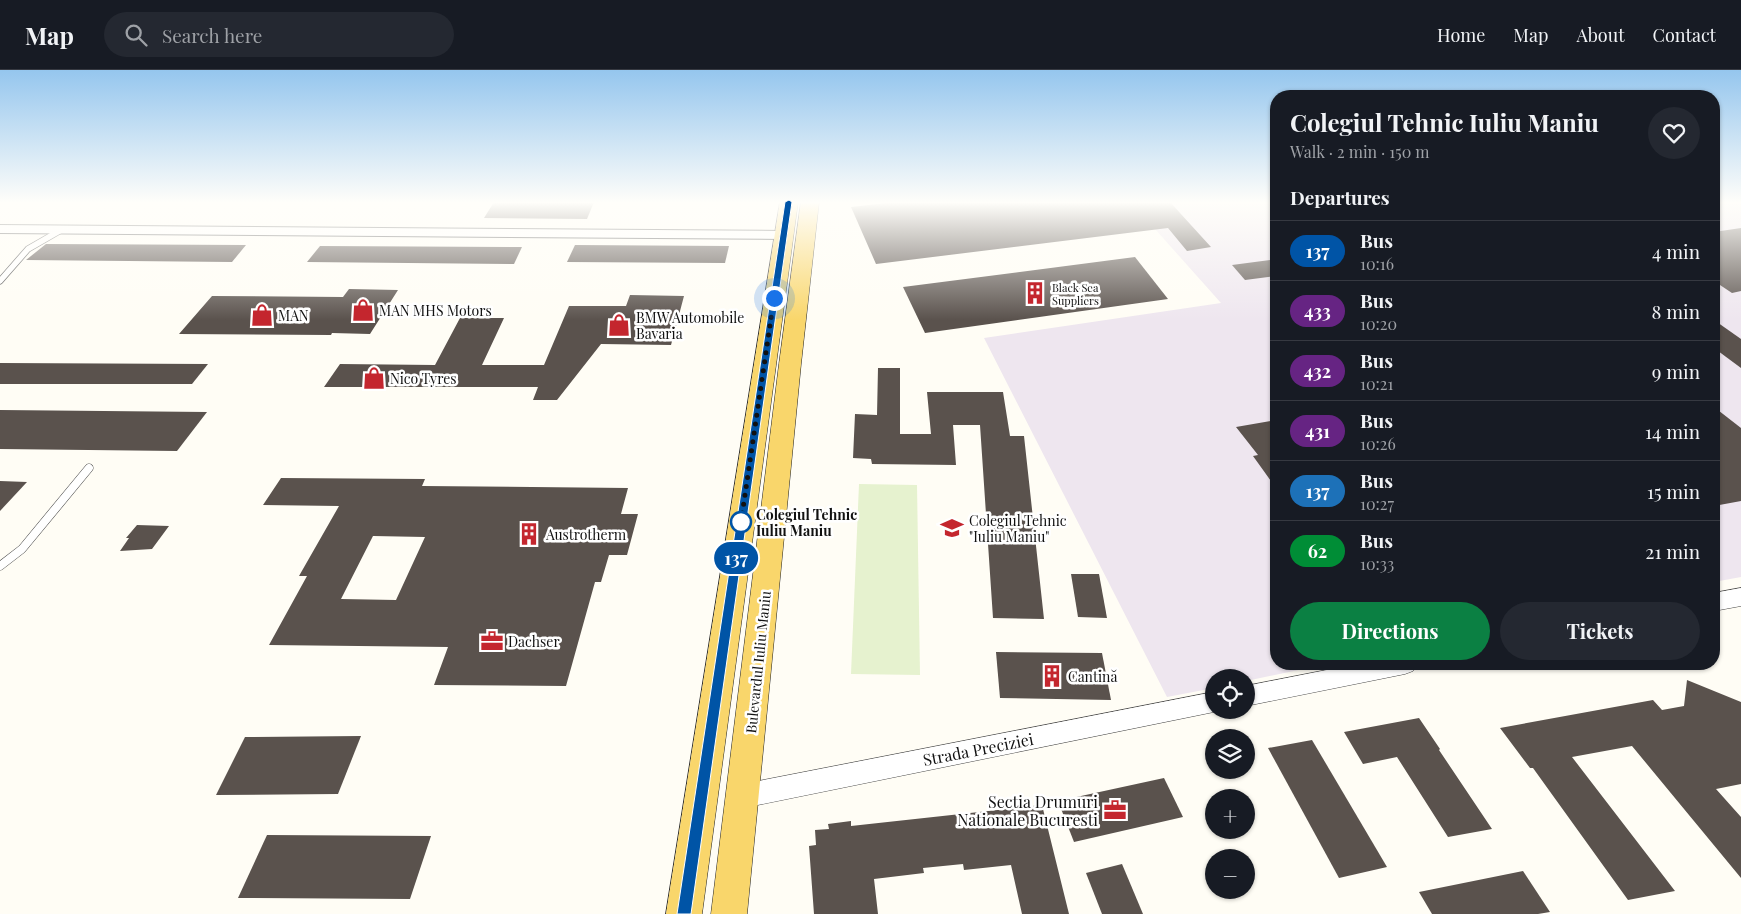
<!DOCTYPE html>
<html lang="en">
<head>
<meta charset="utf-8">
<style>
  body { margin:0; font-family:"Playfair Display",serif; background:#242831; color:#f1f3f6; height:100vh; display:flex; flex-direction:column; font-size:19px; white-space:nowrap }
  * { box-sizing:border-box; margin:0 }
  p { font-size:16px; color:#9ea1a6 }
  .icon { flex:none; width:28px; height:28px; fill:none; stroke:currentColor; stroke-width:2; stroke-linecap:round; stroke-linejoin:round }
  .map { position:relative; flex:1; overflow:hidden }
  .sheet { position:absolute; left:1270px; top:20px; width:450px; height:580px; display:flex; flex-direction:column; background:#171b24; border-radius:20px; box-shadow:0 1px 4px #0004 }
  .sheet>* { flex:none }
  .badge { padding:0 10px; border-radius:16px; font-size:18px; line-height:32px }
  .tools { position:absolute; left:1205px; top:599px; display:grid; gap:10px }
  .tools a { display:grid; place-items:center; width:50px; height:50px; border-radius:50%; background:#171b24; box-shadow:0 1px 4px #0004; font-size:25px }
  .you { position:absolute; width:25px; height:25px; margin:-12px; border:4px solid #fff; border-radius:50%; background:#1a73e8; box-shadow:0 0 0 8px #1a73e833 }
  .map>.badge { position:absolute; translate:-50% -50%; box-shadow:0 0 0 2px #fff }
  h2 { padding:0 20px; font-size:19px; line-height:45px }
  .round { display:grid; place-items:center; flex:none; width:52px; height:52px; border-radius:26px; background:#242831 }
  .overview { display:flex; align-items:center; justify-content:space-between; height:85px; padding:0 20px }
  h1 { font-size:24px; font-weight:700; line-height:38px }
  .button { display:flex; gap:10px; margin-top:auto; padding:10px 20px }
  .button a { flex:1; height:58px; border-radius:30px; background:#0b8043; color:#fff; font-size:20px; font-weight:700; line-height:58px; text-align:center }
  .button a+a { background:#242831; color:#f1f3f6 }
  ul { padding:0; list-style:none }
  li { display:flex; align-items:center; gap:15px; height:60px; padding:0 20px; border-top:1px solid #363941 }
  li div { flex:1 }
  li b { display:block; font-size:19px }
  li em { font-style:normal }
  li .badge { min-width:55px; font-weight:700; text-align:center }
  header { display:flex; align-items:center; gap:30px; box-sizing:border-box; height:70px; padding:0 25px; background:#171b24; border-bottom:1px solid #363941 }
  header strong { font-size:24px }
  nav { display:flex; gap:28px; margin-inline-start:auto; font-size:18px }
  .search { width:350px; height:45px; background:#242831; display:flex; align-items:center; gap:12px; box-sizing:border-box; padding:0 18px; border-radius:28px; color:#9ea1a6; font-size:19px }
  .map>svg:first-child { display:block }
  .industrial { fill:#eee6ef }
  .pitch { fill:#e6f2cf }
  .building { fill:#5a524d; fill-rule:evenodd }
  .lines { fill:none; stroke-linecap:round; stroke-linejoin:round }
  .service-far1-casing { stroke:#444; stroke-width:7 }
  .service-casing { stroke:#444; stroke-width:9 }
  .minor-casing { stroke:#444; stroke-width:2 }
  .tertiary-casing { stroke:#444; stroke-width:1 }
  .primary-casing { stroke:#222; stroke-width:1 }
  .service-far1 { stroke:#fff; stroke-width:5.5 }
  .service { stroke:#fff; stroke-width:8 }
  .minor { fill:#fff; fill-rule:evenodd }
  .tertiary { fill:#fff; fill-rule:evenodd }
  .primary { fill:#f9d66b; fill-rule:evenodd }
  .line { fill:#0054a6; stroke:#fff }
  .walk { stroke:#111; stroke-width:5; stroke-dasharray:0 9 }
  .stop-dot { fill:#fff; stroke:#0054a6; stroke-width:2.5 }
  .labels { text-anchor:middle; dominant-baseline:central; stroke-width:5; stroke-linejoin:round; paint-order:stroke }
  .far-poi-label { font-size:11px; fill:#111; stroke:#fff; text-anchor:start }
  .poi-label { font-size:14px; fill:#111; stroke:#fff; text-anchor:start }
  .stop-label { font-size:14px; font-weight:bold; fill:#111; stroke:#fff; text-anchor:start }
  .street-label { font-size:14px; fill:#111; stroke:#fff }
  .near-street-label { font-size:16px; fill:#111; stroke:#fff }
  .near-poi-label { font-size:16px; fill:#111; stroke:#fff; text-anchor:end }
</style>
</head>
<body>
<header>
<strong>Map</strong>
<div class="search"><svg class="icon" aria-label="search" viewBox="0 0 24 24"><circle cx="10" cy="10" r="6"/><path d="M15 15l6 6"/></svg>Search here</div>
<nav><a>Home</a><a>Map</a><a>About</a><a>Contact</a></nav>
</header>
<div class="map">
<svg width="1741" height="844" viewBox="0 0 1741 844">
  <rect width="100%" height="100%" fill="#fffdf5"/>
  <g class="industrial">
    <path d="M1131 132H1276V594H1327L1246 611V608H1214V618L1167 627 984 268 1221 233Z"/>
    <path d="M1714 132H1741V507L1714 512Z"/>
  </g>
  <path class="pitch" d="M859 414 917 415 920 605 851 604Z"/>
  <g class="building">
    <path d="M494 132H594L587 149 484 148Z"/>
    <path d="M895 132H1170L1211 177 1187 181 1168 158 876 194 851 137Z"/>
    <path d="M1741 158V221L1732 223 1714 211V162Z"/>
    <path d="M46 174 246 175 232 192 26 190Z"/>
    <path d="M575 175 729 176 725 193 567 192Z"/>
    <path d="M320 176 522 177 514 194 307 192Z"/>
    <path d="M1135 187 1168 229 925 263 903 217Z"/>
    <path d="M1270 190 1276 197V206L1245 210 1232 195Z"/>
    <path d="M349 219 398 220 370 264 332 263 331 265 179 264 212 226 343 227Z"/>
    <path d="M630 225 684 226 671 275 601 274 557 330H533L538 317H324L340 294 435 295 460 248H504L482 295H544L569 236H626Z"/>
    <path d="M1714 250 1741 269V298L1714 278Z"/>
    <path d="M0 293 208 294 192 314H0Z"/>
    <path d="M878 298H900V364H931L927 322H1003L1010 366H1024L1044 549 993 548 980 355H953L956 395 872 394 871 389 853 388 855 344 877 345Z"/>
    <path d="M1714 337 1741 358V431L1714 436Z"/>
    <path d="M0 340 207 342 177 381 0 379Z"/>
    <path d="M1276 350V418L1253 386 1258 385 1236 357Z"/>
    <path d="M281 408 425 409 422 416 628 418 621 444H638L627 485H609L601 512H595L566 616 434 615 448 577 269 575 307 506H299L339 436 263 435ZM373 466 425 467 396 530 341 529Z"/>
    <path d="M0 411 27 412 0 441Z"/>
    <path d="M137 455 169 456 152 479 120 481 129 468H126Z"/>
    <path d="M1071 504H1099L1107 548 1078 547Z"/>
    <path d="M996 582 1102 583 1111 630 1000 628Z"/>
    <path d="M1687 610 1741 632V714L1716 719 1741 747V808L1632 676 1572 687 1675 821 1628 830 1533 698H1530L1500 658 1653 630 1662 640 1684 636Z"/>
    <path d="M1419 648 1440 679 1439 680 1492 759 1448 767 1397 687 1363 694 1344 662Z"/>
    <path d="M361 666 338 724 216 725 245 667Z"/>
    <path d="M1312 670 1387 797 1339 808 1268 678Z"/>
    <path d="M1164 708 1183 747 1074 772 1058 731Z"/>
    <path d="M1042 735 1069 844H1022L1011 795 964 800 963 794 923 798 924 803 874 809 878 844H814L809 776 816 775 815 760 829 759 828 754 851 751V756Z"/>
    <path d="M267 765 431 766 410 829 238 828Z"/>
    <path d="M1122 794 1143 844H1102L1086 803Z"/>
    <path d="M1523 801 1550 842 1538 844H1432L1419 822Z"/>
  </g>
  <g class="lines">
    <defs>
      <path id="service-far1" d="M0 211 28 179 61 160"/>
      <path id="service" d="M0 496 22 479 89 398"/>
      <path id="minor" d="M0 155 784 161 790 165 784 169 0 163Z"/>
      <g id="tertiary">
        <path d="M1741 518V536L1714 541V523Z"/>
        <path d="M1357 594H1417L1413 601 1405 604 1246 636V616Z"/>
        <path d="M1214 622V640H1221L1214 642 743 738 734 735 730 726 734 717 743 714Z"/>
      </g>
      <g id="primary">
        <path d="M780 132H798L702 844H666Z"/>
        <path d="M801 132H819L801 294 747 844H711L779 294Z"/>
      </g>
    </defs>
    <use href="#service-far1" class="service-far1-casing"/>
    <use href="#service" class="service-casing"/>
    <use href="#minor" class="minor-casing"/>
    <use href="#tertiary" class="tertiary-casing"/>
    <use href="#primary" class="primary-casing"/>
    <use href="#service-far1" class="service-far1"/>
    <use href="#service" class="service"/>
    <use href="#minor" class="minor"/>
    <use href="#tertiary" class="tertiary"/>
    <use href="#primary" class="primary"/>
  </g>
  <linearGradient id="sky" x2="0" y2="1"><stop stop-color="#95c6ee"/><stop offset="0.53" stop-color="#fffefa"/><stop offset="1" stop-color="#fffefa" stop-opacity="0"/></linearGradient>
  <rect width="1741" height="250" fill="url(#sky)"/>
  <path class="line" d="M789 130 792 132 691 844H677L785 132Z"/>
  <g class="lines">
    <path class="walk" d="M741 452 774 228"/>
  </g>
  <defs>
    <symbol id="building-bare" viewBox="-9 -9 18 18"><path d="M-4-6H4V6H1V3H-1V6H-4ZM-2.5-4.3h1.7v1.8h-1.7ZM.8-4.3h1.7v1.8H.8ZM-2.5-1h1.7V.8h-1.7ZM.8-1h1.7V.8H.8Z" fill="#c4262e" stroke="#fff" stroke-width="2.5" paint-order="stroke"/></symbol>
    <symbol id="shop-bare" viewBox="-9 -9 18 18"><path d="M-5-2.5h2.3a2.7 3.5 0 0 1 5.4 0H5L5.5 6h-11ZM-1.5-2.5h3a1.5 2.3 0 0 0-3 0Z" fill="#c4262e" stroke="#fff" stroke-width="2.5" paint-order="stroke"/></symbol>
    <symbol id="school-bare" viewBox="-9 -9 18 18"><path d="M0-5L7-2L0 1L-7-2ZM-4 1L0 2.5L4 1V4Q0 6-4 4Z" fill="#c4262e" stroke="#fff" stroke-width="2.5" paint-order="stroke"/></symbol>
    <symbol id="office-bare" viewBox="-9 -9 18 18"><path d="M-6-3h4V-5.5h4V-3h4V5H-6ZM-1-4.5V-3h2v-1.5ZM-6 0V1H6V0Z" fill="#c4262e" stroke="#fff" stroke-width="2.5" paint-order="stroke"/></symbol>
  </defs>
  <g fill-rule="evenodd">
    <use href="#building-bare" x="1019" y="207" width="32" height="32"/>
    <use href="#shop-bare" x="347" y="224" width="32" height="32"/>
    <use href="#shop-bare" x="246" y="229" width="32" height="32"/>
    <use href="#shop-bare" x="603" y="239" width="32" height="32"/>
    <use href="#shop-bare" x="358" y="292" width="32" height="32"/>
    <use href="#school-bare" x="936" y="442" width="32" height="32"/>
    <use href="#building-bare" x="513" y="448" width="32" height="32"/>
    <use href="#office-bare" x="476" y="555" width="32" height="32"/>
    <use href="#building-bare" x="1036" y="590" width="32" height="32"/>
    <use href="#office-bare" x="1099" y="724" width="32" height="32"/>
  </g>
  <circle class="stop-dot" cx="741" cy="452" r="10"/>
  <g class="labels">
    <g class="far-poi-label">
      <text x="1052" y="217">Black Sea<tspan x="1052" dy="13">Suppliers</tspan></text>
    </g>
    <g class="poi-label">
      <text x="379" y="240">MAN MHS Motors</text>
      <text x="278" y="245">MAN</text>
      <text x="636" y="247">BMW Automobile<tspan x="636" dy="16">Bavaria</tspan></text>
      <text x="390" y="308">Nico Tyres</text>
      <text x="969" y="450">Colegiul Tehnic<tspan x="969" dy="16">"Iuliu Maniu"</tspan></text>
      <text x="546" y="464">Austrotherm</text>
      <text x="508" y="571">Dachser</text>
      <text x="1068" y="606">Cantină</text>
    </g>
    <g class="stop-label">
      <text x="756" y="444">Colegiul Tehnic<tspan x="756" dy="16">Iuliu Maniu</tspan></text>
    </g>
    <g class="street-label">
      <text transform="translate(758 592) rotate(-84)">Bulevardul Iuliu Maniu</text>
    </g>
    <g class="near-street-label">
      <text transform="translate(978 679) rotate(-11)">Strada Preciziei</text>
    </g>
    <g class="near-poi-label">
      <text x="1098" y="731">Sectia Drumuri<tspan x="1098" dy="18">Nationale Bucuresti</tspan></text>
    </g>
  </g>
</svg>
<div class="tools">
<a><svg class="icon" aria-label="locate" viewBox="0 0 24 24"><circle cx="12" cy="12" r="6"/><path d="M12 2v4M12 18v4M2 12h4M18 12h4"/></svg></a>
<a><svg class="icon" aria-label="layers" viewBox="0 0 24 24"><path d="M12 4l9 5-9 5-9-5zM3 14l9 5 9-5"/></svg></a>
<a>+</a>
<a>−</a>
</div>
<div class="you" style="left:774px;top:228px"></div>
<b class="badge" style="left:736px;top:488px;background:#0054a6;color:#fff">137</b>
<section class="sheet">
<div class="overview"><div><h1>Colegiul Tehnic Iuliu Maniu</h1><p>Walk · 2 min · 150 m</p></div><a class="round"><svg class="icon" aria-label="heart" viewBox="0 0 24 24"><path d="M12 20l-8-8c-3-5 5-10 8-4 3-6 11-1 8 4z"/></svg></a></div>
<h2>Departures</h2>
<ul>
<li><span class="badge" style="background:#0054a6;color:#fff">137</span><div><b>Bus</b><p>10:16</p></div><em>4 min</em></li>
<li><span class="badge" style="background:#662483;color:#fff">433</span><div><b>Bus</b><p>10:20</p></div><em>8 min</em></li>
<li><span class="badge" style="background:#662483;color:#fff">432</span><div><b>Bus</b><p>10:21</p></div><em>9 min</em></li>
<li><span class="badge" style="background:#662483;color:#fff">431</span><div><b>Bus</b><p>10:26</p></div><em>14 min</em></li>
<li><span class="badge" style="background:#1d71b8;color:#fff">137</span><div><b>Bus</b><p>10:27</p></div><em>15 min</em></li>
<li><span class="badge" style="background:#008d36;color:#fff">62</span><div><b>Bus</b><p>10:33</p></div><em>21 min</em></li>
</ul>
<div class="button"><a>Directions</a><a>Tickets</a></div>
</section>
</div>
</body>
</html>
